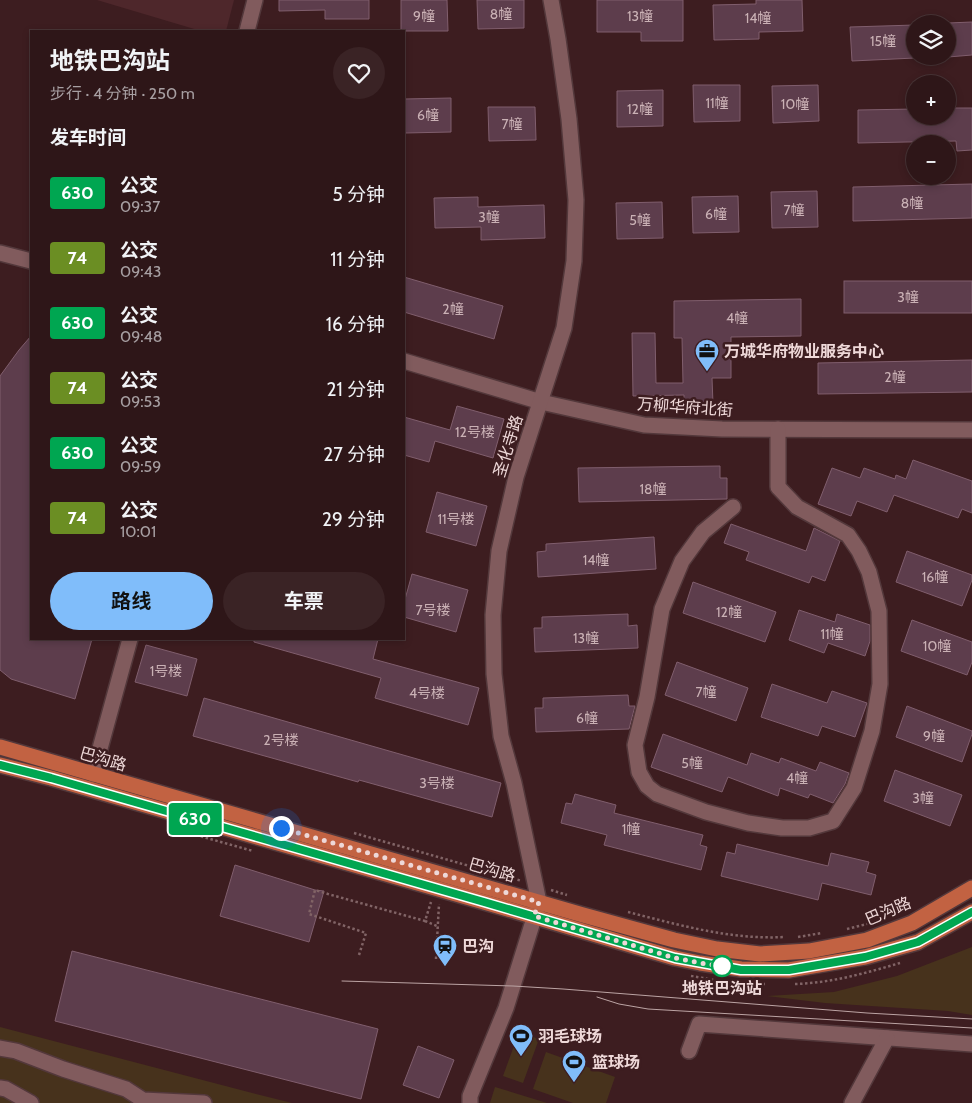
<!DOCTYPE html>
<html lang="zh">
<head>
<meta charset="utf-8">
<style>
  body { margin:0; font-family:Cabin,"Noto Sans SC",sans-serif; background:#3a2325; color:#f1f3f6; height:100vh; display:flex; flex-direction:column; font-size:19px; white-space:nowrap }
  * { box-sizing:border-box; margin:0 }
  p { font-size:16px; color:#a79fa2 }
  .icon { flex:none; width:28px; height:28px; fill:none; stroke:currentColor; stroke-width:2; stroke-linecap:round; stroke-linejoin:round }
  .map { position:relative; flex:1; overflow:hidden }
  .side { position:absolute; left:30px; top:30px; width:375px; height:610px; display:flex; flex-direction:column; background:#2e1618; border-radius:0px; box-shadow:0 2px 8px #0003,0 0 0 1px #493537 }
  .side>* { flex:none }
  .badge { padding:0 10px; border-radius:4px; font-size:18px; line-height:32px }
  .controls { position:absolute; left:906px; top:15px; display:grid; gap:10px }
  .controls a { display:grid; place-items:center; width:50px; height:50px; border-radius:50%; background:#2e1618; box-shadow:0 2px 8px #0003,0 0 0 1px #493537; font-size:25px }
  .you { position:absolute; width:25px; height:25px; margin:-12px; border:4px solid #fff; border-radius:50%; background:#1a73e8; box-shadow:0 0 0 8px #1a73e833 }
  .map>.badge { position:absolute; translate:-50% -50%; box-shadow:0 0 0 2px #fff }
  h2 { padding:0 20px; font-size:19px; line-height:45px }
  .round { display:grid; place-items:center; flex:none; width:52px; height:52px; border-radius:26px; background:#3a2325 }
  .summary { display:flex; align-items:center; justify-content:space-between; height:85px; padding:0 20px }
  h1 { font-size:24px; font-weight:700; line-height:38px }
  .cta { display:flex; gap:10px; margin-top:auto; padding:10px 20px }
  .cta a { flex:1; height:58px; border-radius:30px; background:#80bdfa; color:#111; font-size:20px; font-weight:700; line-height:58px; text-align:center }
  .cta a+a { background:#3a2325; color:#f1f3f6 }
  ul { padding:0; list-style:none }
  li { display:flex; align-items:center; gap:15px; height:65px; padding:0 20px }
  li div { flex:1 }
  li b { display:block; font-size:19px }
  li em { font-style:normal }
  li .badge { min-width:55px; font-weight:700; text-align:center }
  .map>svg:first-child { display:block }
  .built { fill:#4e272b }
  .green { fill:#47321c }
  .building { fill:#5d3d4c; stroke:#805e6d }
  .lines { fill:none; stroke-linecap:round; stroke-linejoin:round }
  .minor-casing { stroke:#53383b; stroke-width:18 }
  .major-casing { stroke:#53383b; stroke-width:18 }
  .path { stroke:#816466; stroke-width:2.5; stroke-dasharray:2.5 2.5; stroke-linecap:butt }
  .minor { stroke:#815b5d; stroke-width:15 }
  .major { stroke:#c26242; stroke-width:15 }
  .tram { stroke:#bca4a4; stroke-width:1 }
  .line-casing { stroke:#fff; stroke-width:11 }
  .line { stroke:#00a651; stroke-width:8 }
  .walk { stroke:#eed8d8; stroke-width:5; stroke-dasharray:0 9 }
  .stop-dot { fill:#fff; stroke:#00a651; stroke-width:2.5 }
  .labels { text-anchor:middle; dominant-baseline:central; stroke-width:5; stroke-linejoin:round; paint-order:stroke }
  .number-label { font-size:14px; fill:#cab1b5 }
  .poi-label { font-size:16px; font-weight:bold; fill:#eed8d8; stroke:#3d1d20; text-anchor:start }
  .street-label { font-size:16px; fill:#eed8d8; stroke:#3d1d20 }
  .stop-label { font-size:16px; font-weight:bold; fill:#eed8d8; stroke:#3d1d20 }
</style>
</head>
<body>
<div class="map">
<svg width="972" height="1103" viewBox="0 0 972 1103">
  <rect width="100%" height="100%" fill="#3d1d20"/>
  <path class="built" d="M97 0H234L226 31H201Z"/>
  <g class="green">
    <path d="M972 947V1015L948 1011 825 1003 767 996 834 992 897 976Z"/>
    <path d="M0 1027 260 1095 292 1103H0Z"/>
    <path d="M519 1032 539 1039 523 1083 503 1076Z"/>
    <path d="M546 1052 615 1077 606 1103H573L533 1089Z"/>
    <path d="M495 1087 547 1103H490Z"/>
  </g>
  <g class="building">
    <path d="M279 0H369V19H325V10L279 11Z"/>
    <path d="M401 0H447L448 31H401Z"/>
    <path d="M477 0H524V28L478 29Z"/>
    <path d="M597 0H683V41H641V32H597Z"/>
    <path d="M756 0H802L803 31 759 32V39L714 40 713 5 756 4Z"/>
    <path d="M972 22V55L948 57V23Z"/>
    <path d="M915 25V58L852 61 850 27Z"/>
    <path d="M693 85H740V121L694 122Z"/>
    <path d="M818 85 819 121 773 123 772 86Z"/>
    <path d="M663 90V126L617 127V91Z"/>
    <path d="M451 98V132L405 133 404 99Z"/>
    <path d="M488 107H535L536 140 489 141Z"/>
    <path d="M948 108H972V150L957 151 956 141 858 143V110L915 109V116H948Z"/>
    <path d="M972 184V218L853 221V187Z"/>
    <path d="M817 191 818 227 772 228 771 192Z"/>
    <path d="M738 196 739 232 693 233 692 197Z"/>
    <path d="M478 197V207L544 205 545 238 481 240V227L435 228 434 198Z"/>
    <path d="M662 202 663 238 617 239 616 203Z"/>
    <path d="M404 277 503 306 494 339 404 312Z"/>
    <rect x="844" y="281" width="128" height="32"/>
    <path d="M801 299V336L731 337V378H712L713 404H684V395L633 396 632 333H655L656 383H683L682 338H674V301Z"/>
    <path d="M31 336V639H92L75 699 11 679 0 670V376L19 350Z"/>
    <path d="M972 360V392L818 394V363Z"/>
    <path d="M457 406 504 419 493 458 435 441 429 462 404 455V417L450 430Z"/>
    <path d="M913 460 972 481V513L962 509 958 518 894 495 887 512 857 501 851 516 818 504 832 468 860 478 864 468 895 479 896 475 906 479Z"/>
    <path d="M720 466V478H727V499L579 502 578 468Z"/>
    <path d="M437 492 487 506 476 546 426 532Z"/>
    <path d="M731 524 806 551 814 528 840 541 825 581 812 576 809 583 746 560 749 552 724 543Z"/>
    <path d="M654 537 656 569 538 577 537 552 546 551V544Z"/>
    <path d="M907 551 972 575V580L962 606 896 582Z"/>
    <path d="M412 574 468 590 456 632 404 617V603Z"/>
    <path d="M693 582 776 612 765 642 683 613Z"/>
    <path d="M799 610 835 622 837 614 870 625V641L865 656 828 643 824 653 789 640Z"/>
    <path d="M628 614V626L637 625 638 648 535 652 534 628H542V617Z"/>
    <path d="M912 620 972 642V662L967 675 901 651Z"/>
    <path d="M254 639H378L373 659 479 688 468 725 375 698 381 678 254 642Z"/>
    <path d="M146 645 197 659 187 696 135 682Z"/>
    <path d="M677 662 748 688 736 721 665 695Z"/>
    <path d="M772 684 827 703 832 691 867 703 855 737 822 726 818 736 761 717Z"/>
    <path d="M628 695 629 706H635L629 729 536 732 535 708H543V698Z"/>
    <path d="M204 698 501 783 492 817 359 780 358 782 193 736Z"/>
    <path d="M907 706 972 731V734L962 762 896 737Z"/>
    <path d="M663 734 747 765 751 753 779 763 781 758 816 771 820 762 849 773 845 784 833 803 810 794 808 798 780 788 778 796 728 777 722 792 651 767Z"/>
    <path d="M895 770 962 795 950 826 884 801Z"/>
    <path d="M575 794 616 805 614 813 703 835 700 845 707 847 701 870 604 845 607 835 561 823 566 803 572 804Z"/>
    <path d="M737 844 828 866 831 853 869 862 866 872 876 875 871 895 822 883 818 900 721 876 727 852 735 854Z"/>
    <path d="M235 865 315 890 324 891 309 942 220 916Z"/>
    <path d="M72 951 378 1029 361 1099 55 1021Z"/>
    <path d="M418 1046 454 1060 439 1098 403 1085Z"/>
  </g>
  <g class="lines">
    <defs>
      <g id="minor">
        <path d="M247 31 255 0"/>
        <path d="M0 253 31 261"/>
        <path d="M404 361 541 402 644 425 722 429 972 430"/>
        <path d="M733 507 703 532 682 561 662 609 647 697 635 745 639 772 647 786 657 794 706 812 748 823 782 828H809L833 821 854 788 872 731 880 684 879 611 869 572 859 551 848 535 797 507 778 487V429"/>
        <path d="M93 774 130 639"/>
        <path d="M0 1048 16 1051 63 1069 126 1089 143 1100 204 1103"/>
        <path d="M689 1051 699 1024 972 1044"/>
        <path d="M0 1088 6 1089 31 1103"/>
        <path d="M470 1103V1096L506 1008 539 902 514 783 501 736 494 674 493 615 499 551 516 477 564 328 574 261 576 200 569 119 558 39 551 0"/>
        <path d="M852 1103 887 1038"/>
      </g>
      <g id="major">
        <path d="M0 747 583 915 674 940 717 949 760 954 809 951 867 940 912 923 972 888"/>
        <path d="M0 765 51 778 484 902 675 958 700 963 741 969 789 970 865 957 918 942 972 912"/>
      </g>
    </defs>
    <use href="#minor" class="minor-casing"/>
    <use href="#major" class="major-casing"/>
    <g class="path">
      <path d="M354 833 522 881"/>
      <path d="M196 835 253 851"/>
      <path d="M551 890 567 895"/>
      <path d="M628 912C679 925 731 940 785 937"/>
      <path d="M425 921 437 926"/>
      <path d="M847 929 871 923"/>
      <path d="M798 937 822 933"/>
      <path d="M359 955 366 933 309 914 315 890 328 894 425 921 431 902"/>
      <path d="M436 959 439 904"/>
      <path d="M691 976 732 983"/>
      <path d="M753 984H765"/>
      <path d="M795 984C831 983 866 973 900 963"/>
    </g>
    <use href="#minor" class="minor"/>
    <use href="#major" class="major"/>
    <g class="tram">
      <path d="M342 981 513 986 563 989 867 1013 972 1019"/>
      <path d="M597 997 619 1004 648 1009 972 1028"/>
    </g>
  </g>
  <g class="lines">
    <defs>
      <path id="line" d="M0 765 51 778 484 902 675 958 741 970H789L865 957 918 942 972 912"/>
    </defs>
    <use href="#line" class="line-casing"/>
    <use href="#line" class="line"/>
    <path class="walk" d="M281 828 539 902 534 916 675 958 700 963 722 966"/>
  </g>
  <defs>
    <symbol id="office-pin" viewBox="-11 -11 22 30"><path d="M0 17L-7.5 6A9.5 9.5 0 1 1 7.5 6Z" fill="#80bdfa" stroke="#3d1d20"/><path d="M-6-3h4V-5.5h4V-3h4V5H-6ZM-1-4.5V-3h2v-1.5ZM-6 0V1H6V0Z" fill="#111"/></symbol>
    <symbol id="station-pin" viewBox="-11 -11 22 30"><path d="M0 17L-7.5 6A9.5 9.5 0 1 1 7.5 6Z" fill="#80bdfa" stroke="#3d1d20"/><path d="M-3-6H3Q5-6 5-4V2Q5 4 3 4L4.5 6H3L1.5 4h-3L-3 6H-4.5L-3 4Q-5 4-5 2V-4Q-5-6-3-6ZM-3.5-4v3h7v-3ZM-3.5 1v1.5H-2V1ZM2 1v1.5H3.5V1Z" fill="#111"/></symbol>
    <symbol id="stadium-pin" viewBox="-11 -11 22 30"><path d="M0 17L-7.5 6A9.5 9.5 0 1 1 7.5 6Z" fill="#80bdfa" stroke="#3d1d20"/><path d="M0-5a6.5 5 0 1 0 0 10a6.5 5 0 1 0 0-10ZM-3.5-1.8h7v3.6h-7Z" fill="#111"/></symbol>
  </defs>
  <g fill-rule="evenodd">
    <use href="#office-pin" x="693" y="337" width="28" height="38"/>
    <use href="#station-pin" x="431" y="932" width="28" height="38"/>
    <use href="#stadium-pin" x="507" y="1022" width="28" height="38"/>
    <use href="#stadium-pin" x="560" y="1048" width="28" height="38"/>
  </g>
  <circle class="stop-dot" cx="722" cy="966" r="10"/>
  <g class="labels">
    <g class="number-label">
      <text x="501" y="14">8幢</text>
      <text x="424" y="16">9幢</text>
      <text x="640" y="16">13幢</text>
      <text x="758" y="18">14幢</text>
      <text x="883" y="41">15幢</text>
      <text x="717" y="103">11幢</text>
      <text x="795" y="104">10幢</text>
      <text x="640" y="109">12幢</text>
      <text x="428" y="115">6幢</text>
      <text x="512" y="124">7幢</text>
      <text x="912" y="203">8幢</text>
      <text x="794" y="210">7幢</text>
      <text x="716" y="214">6幢</text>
      <text x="489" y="217">3幢</text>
      <text x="640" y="220">5幢</text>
      <text x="908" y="297">3幢</text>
      <text x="453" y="309">2幢</text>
      <text x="737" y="318">4幢</text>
      <text x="895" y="377">2幢</text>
      <text x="475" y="432">12号楼</text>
      <text x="653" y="489">18幢</text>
      <text x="456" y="519">11号楼</text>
      <text x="596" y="560">14幢</text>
      <text x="935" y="577">16幢</text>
      <text x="433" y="610">7号楼</text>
      <text x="729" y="612">12幢</text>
      <text x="832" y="634">11幢</text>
      <text x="586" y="638">13幢</text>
      <text x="937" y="646">10幢</text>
      <text x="166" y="671">1号楼</text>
      <text x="706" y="692">7幢</text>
      <text x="427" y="693">4号楼</text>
      <text x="587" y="718">6幢</text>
      <text x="934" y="736">9幢</text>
      <text x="281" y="740">2号楼</text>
      <text x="692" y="763">5幢</text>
      <text x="797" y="778">4幢</text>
      <text x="437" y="783">3号楼</text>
      <text x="923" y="798">3幢</text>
      <text x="631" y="829">1幢</text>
    </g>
    <g class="poi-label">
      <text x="724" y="351">万城华府物业服务中心</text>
      <text x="462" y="946">巴沟</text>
      <text x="538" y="1036">羽毛球场</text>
      <text x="592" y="1062">篮球场</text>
    </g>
    <g class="street-label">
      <text transform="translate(685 407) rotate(4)">万柳华府北街</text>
      <text transform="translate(508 446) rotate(-73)">圣化寺路</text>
      <text transform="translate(103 759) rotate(16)">巴沟路</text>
      <text transform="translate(492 870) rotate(16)">巴沟路</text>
      <text transform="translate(888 911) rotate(-23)">巴沟路</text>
    </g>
    <g class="stop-label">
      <text x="722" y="988">地铁巴沟站</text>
    </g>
  </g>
</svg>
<div class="controls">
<a><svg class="icon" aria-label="layers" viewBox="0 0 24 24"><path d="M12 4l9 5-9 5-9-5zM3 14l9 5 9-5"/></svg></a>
<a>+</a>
<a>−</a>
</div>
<div class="you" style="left:281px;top:828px"></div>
<b class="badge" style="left:195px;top:819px;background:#00a651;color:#fff">630</b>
<section class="side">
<div class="summary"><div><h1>地铁巴沟站</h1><p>步行 · 4 分钟 · 250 m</p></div><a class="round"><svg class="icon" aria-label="heart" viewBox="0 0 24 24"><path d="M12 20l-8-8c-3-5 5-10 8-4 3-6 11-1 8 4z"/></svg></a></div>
<h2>发车时间</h2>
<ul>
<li><span class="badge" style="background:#00a651;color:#fff">630</span><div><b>公交</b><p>09:37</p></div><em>5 分钟</em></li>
<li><span class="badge" style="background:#6b8e23;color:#fff">74</span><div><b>公交</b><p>09:43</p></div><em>11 分钟</em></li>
<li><span class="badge" style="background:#00a651;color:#fff">630</span><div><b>公交</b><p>09:48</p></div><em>16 分钟</em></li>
<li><span class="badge" style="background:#6b8e23;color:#fff">74</span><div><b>公交</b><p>09:53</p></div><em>21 分钟</em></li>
<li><span class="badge" style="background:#00a651;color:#fff">630</span><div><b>公交</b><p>09:59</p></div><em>27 分钟</em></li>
<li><span class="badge" style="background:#6b8e23;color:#fff">74</span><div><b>公交</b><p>10:01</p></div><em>29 分钟</em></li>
</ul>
<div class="cta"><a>路线</a><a>车票</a></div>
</section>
</div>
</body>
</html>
